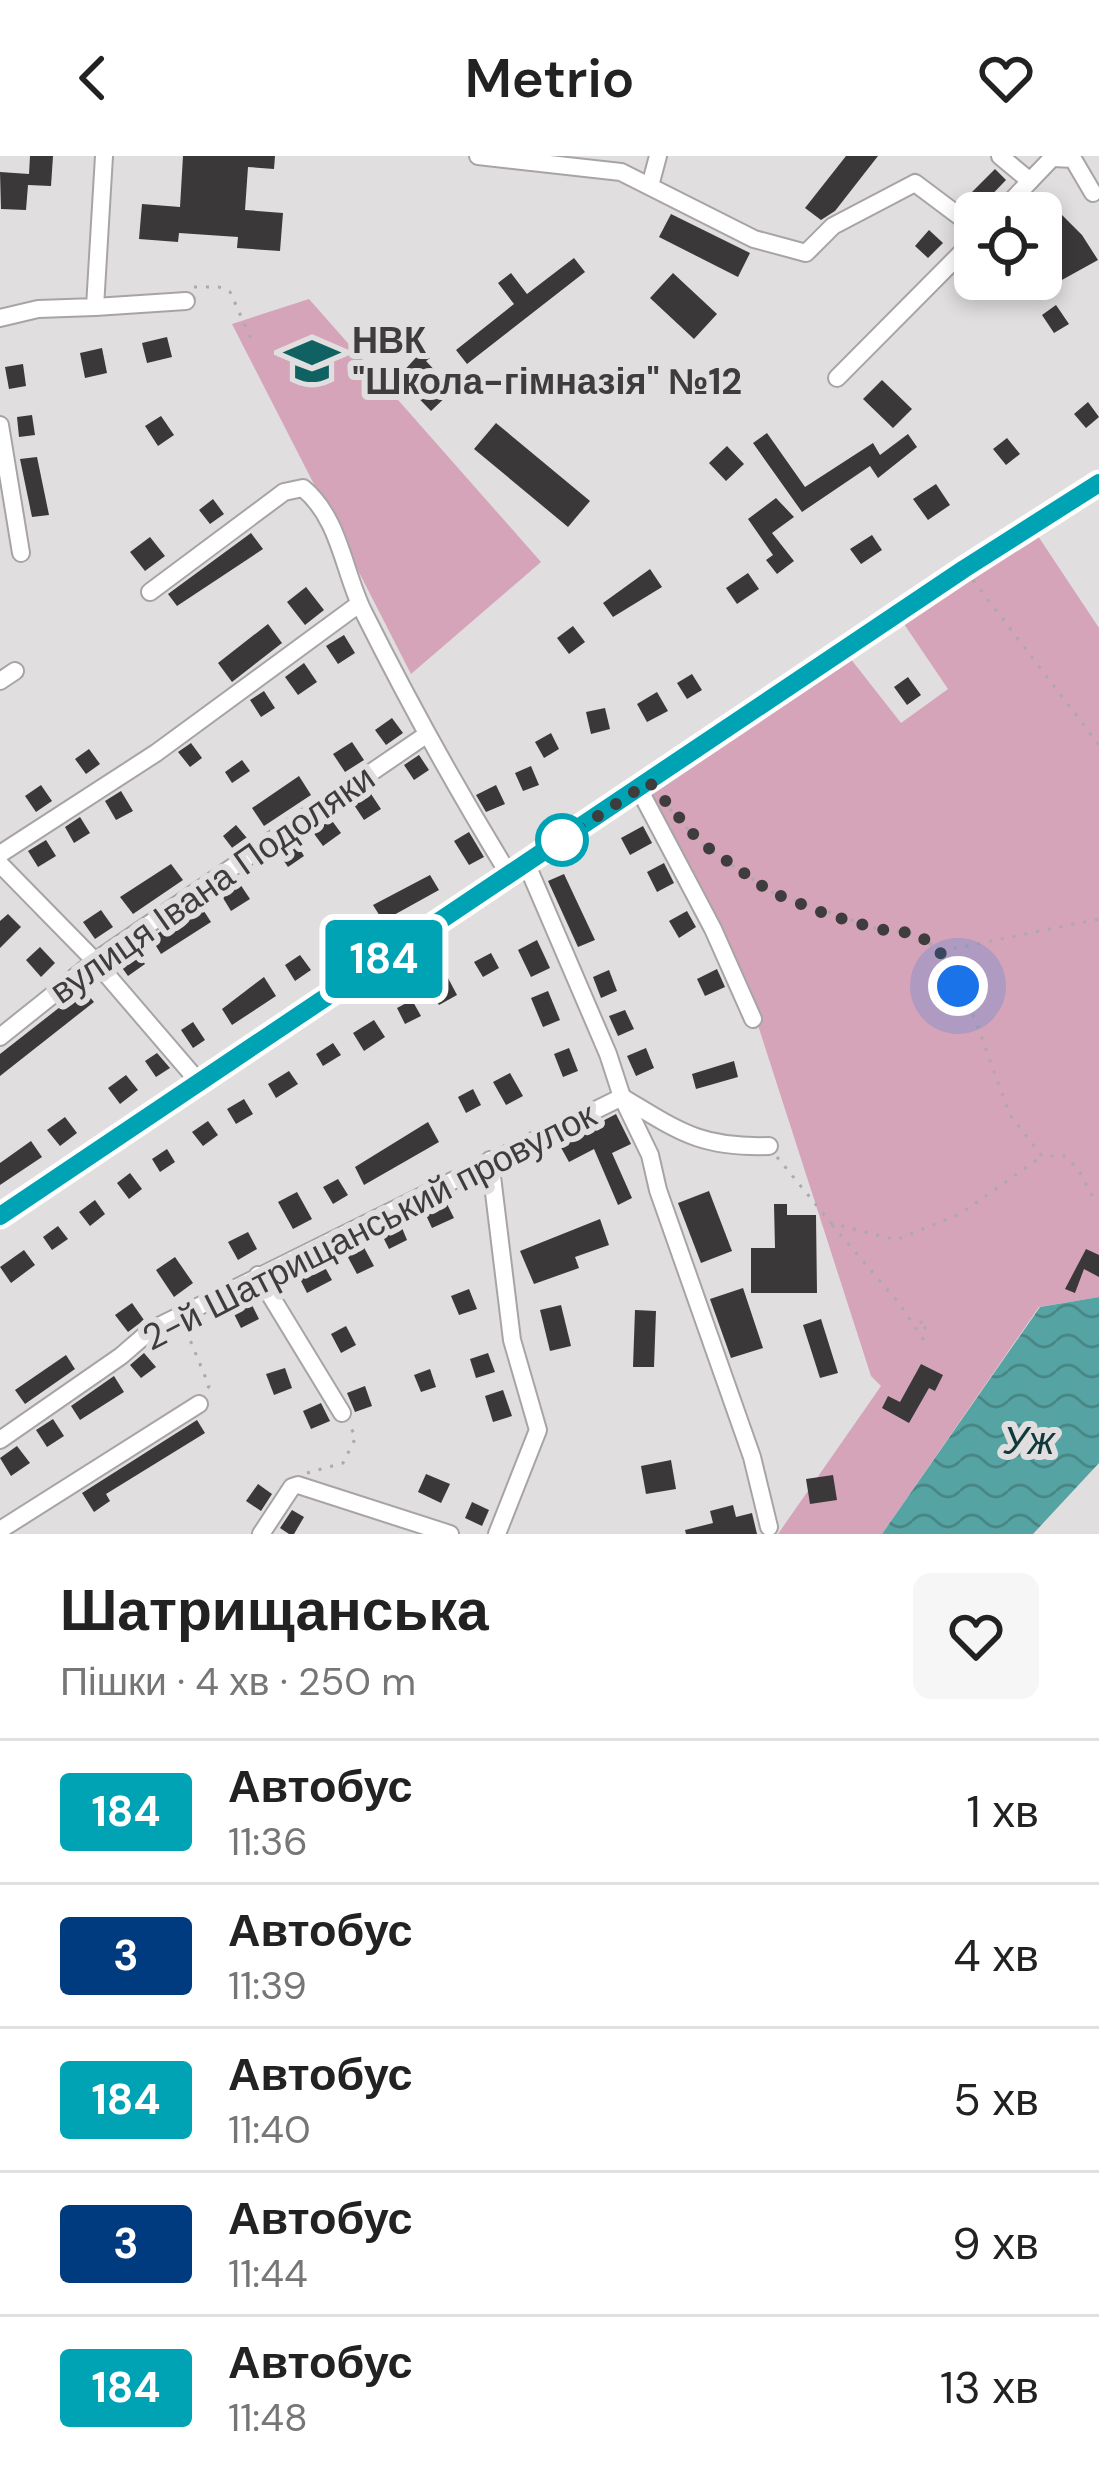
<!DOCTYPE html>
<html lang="uk">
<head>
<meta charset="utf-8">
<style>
  body { margin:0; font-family:"DM Sans",sans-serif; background:#f6f6f6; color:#222; height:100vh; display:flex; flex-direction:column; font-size:45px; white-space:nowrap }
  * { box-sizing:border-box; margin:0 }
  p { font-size:39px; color:#767676 }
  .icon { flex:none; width:66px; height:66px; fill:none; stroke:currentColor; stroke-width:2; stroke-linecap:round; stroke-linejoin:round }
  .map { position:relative; height:1378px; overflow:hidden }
  .side { display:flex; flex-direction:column; background:#fff; flex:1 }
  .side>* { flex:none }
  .badge { padding:0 24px; border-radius:9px; font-size:42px; line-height:78px }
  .fabs { position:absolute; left:954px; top:36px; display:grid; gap:24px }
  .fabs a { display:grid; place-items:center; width:108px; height:108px; border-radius:18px; background:#fff; box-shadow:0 6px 18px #0003; font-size:60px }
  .you { position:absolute; width:60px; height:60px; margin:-30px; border:9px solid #fff; border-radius:50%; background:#1a73e8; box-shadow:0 0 0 18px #1a73e833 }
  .map>.badge { position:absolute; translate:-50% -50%; box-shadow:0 0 0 6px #fff }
  .round { display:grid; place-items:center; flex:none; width:126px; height:126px; border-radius:18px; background:#f6f6f6 }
  .head { display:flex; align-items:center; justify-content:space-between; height:204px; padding:0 60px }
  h1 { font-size:57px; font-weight:600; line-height:90px }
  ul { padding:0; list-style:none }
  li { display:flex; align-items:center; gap:36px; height:144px; padding:0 60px; border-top:3px solid #e0e0e0 }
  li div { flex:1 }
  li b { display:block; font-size:45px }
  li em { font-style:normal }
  li .badge { min-width:132px; font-weight:700; text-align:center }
  header { display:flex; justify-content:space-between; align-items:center; height:156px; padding:0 60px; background:#fff; font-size:54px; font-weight:600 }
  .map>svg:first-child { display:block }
  .park { fill:#d5a4b9 }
  .water { fill:url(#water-waves) }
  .building { fill:#3a3839 }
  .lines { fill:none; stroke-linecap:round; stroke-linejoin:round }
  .minor-casing { stroke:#a8a4a6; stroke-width:20 }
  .path { stroke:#aca9aa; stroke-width:3; stroke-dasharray:3 9; stroke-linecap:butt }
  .minor { stroke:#fff; stroke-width:16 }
  .line-casing { stroke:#fff; stroke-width:27 }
  .line { stroke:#00a3b4; stroke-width:18 }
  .walk { stroke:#3e3c3d; stroke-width:12; stroke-dasharray:0 21.6 }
  .stop-dot { fill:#fff; stroke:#00a3b4; stroke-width:6 }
  .labels { text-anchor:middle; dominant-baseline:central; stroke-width:12; stroke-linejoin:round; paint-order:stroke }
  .poi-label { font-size:36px; font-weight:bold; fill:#3e3c3d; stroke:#e1dedf; text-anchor:start }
  .street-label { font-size:36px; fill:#3e3c3d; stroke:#e1dedf }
  .water-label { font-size:39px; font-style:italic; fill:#123939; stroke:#e1dedf }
</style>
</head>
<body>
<header><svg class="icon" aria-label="back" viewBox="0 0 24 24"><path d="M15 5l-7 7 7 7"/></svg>Metrio<svg class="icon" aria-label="heart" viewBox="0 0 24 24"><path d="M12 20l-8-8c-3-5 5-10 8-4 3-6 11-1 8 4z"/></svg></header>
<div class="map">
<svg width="1099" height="1378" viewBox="0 0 1099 1378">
  <defs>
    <pattern id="water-waves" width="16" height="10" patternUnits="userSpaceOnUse" patternTransform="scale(3)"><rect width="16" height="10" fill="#56a3a3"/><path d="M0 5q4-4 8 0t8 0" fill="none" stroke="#498686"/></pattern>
  </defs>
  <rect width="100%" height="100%" fill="#e1dedf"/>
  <g class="park">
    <path d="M309 143 541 406 411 518 232 168Z"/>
    <path d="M1038 380 1099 472V1141L1039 1151 882 1378H778L881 1230 871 1220 736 801 645 637 850 502 901 567 948 533 904 468Z"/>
  </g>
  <path class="water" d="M1099 1141V1307L1033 1378H882L1040 1151Z"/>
  <g class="building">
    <path d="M30 0H53L51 30 28 29 26 54 1 53 0 16 29 18Z"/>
    <path d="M183 0H275L274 13 248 11 245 54 283 57 280 95 237 92 238 81 179 77 178 86 139 83 142 48 180 51Z"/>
    <path d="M846 0H878L835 55 821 64 805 52Z"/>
    <path d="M995 13 1006 24 981 50 969 39Z"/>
    <path d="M1059 56 1082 79 1098 104 1060 125 1047 104 1041 108V71Z"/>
    <path d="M671 58 750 97 738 121 659 81Z"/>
    <path d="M929 74 943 87 928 102 915 90Z"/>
    <path d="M574 102 585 116 467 208 456 194 514 148 498 127 511 117 527 138Z"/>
    <path d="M673 117 717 158 694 183 650 142Z"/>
    <path d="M1017 123H1034L1042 136 1028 143Z"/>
    <path d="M1056 149 1069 168 1054 177 1042 159Z"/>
    <path d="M167 181 172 201 147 207 142 187Z"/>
    <path d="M102 192 107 217 85 222 80 197Z"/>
    <path d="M423 194 430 202 426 205 453 234 431 255 398 221Z"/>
    <path d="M23 208 26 230 9 233 5 211Z"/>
    <path d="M882 224 912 253 893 272 863 243Z"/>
    <path d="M1088 246 1099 261 1086 272 1074 258Z"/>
    <path d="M32 259 35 279 19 281 17 261Z"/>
    <path d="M161 260 174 279 158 290 145 270Z"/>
    <path d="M496 267 590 345 568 371 474 293Z"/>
    <path d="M767 277 805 331 873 287 880 299 908 278 917 291 878 322 870 310 802 356 753 287Z"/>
    <path d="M1007 282 1020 298 1006 309 993 293Z"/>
    <path d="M727 290 744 308 726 325 709 307Z"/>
    <path d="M37 301 49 359 32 361 20 303Z"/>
    <path d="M936 328 950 349 928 364 913 343Z"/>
    <path d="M776 342 794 361 772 377 794 405 777 418 766 404 773 399 748 363Z"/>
    <path d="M213 343 224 358 210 368 199 354Z"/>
    <path d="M251 377 263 393 177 450 168 438Z"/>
    <path d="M872 379 882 394 861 408 850 393Z"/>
    <path d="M150 381 165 400 145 415 130 396Z"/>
    <path d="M650 413 662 431 613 461 603 447Z"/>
    <path d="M748 417 759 433 737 448 726 432Z"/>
    <path d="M306 431 324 454 305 469 287 446Z"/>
    <path d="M268 468 282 487 232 526 218 507Z"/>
    <path d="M573 470 585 486 569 498 557 482Z"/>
    <path d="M344 479 355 497 338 508 326 490Z"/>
    <path d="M304 507 317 526 298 539 285 521Z"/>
    <path d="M692 518 702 534 687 543 677 527Z"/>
    <path d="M908 521 921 539 907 549 894 531Z"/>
    <path d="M264 535 275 552 261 561 250 544Z"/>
    <path d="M657 536 668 555 647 566 637 548Z"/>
    <path d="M605 552 610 573 591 578 586 556Z"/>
    <path d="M392 562 403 577 386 589 375 574Z"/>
    <path d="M551 577 559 593 544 602 535 586Z"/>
    <path d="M352 586 364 604 345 616 333 598Z"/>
    <path d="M191 587 202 602 190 611 178 596Z"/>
    <path d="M89 593 100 608 86 618 75 603Z"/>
    <path d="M419 599 429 614 414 624 404 609Z"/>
    <path d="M242 604 250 615 232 627 225 616Z"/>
    <path d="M531 610 539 629 523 635 515 617Z"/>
    <path d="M299 620 311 639 264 670 252 652Z"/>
    <path d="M41 629 52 645 36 656 25 640Z"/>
    <path d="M496 629 505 648 486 656 476 639Z"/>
    <path d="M121 635 133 655 116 664 105 645Z"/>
    <path d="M369 635 381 653 364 664 352 646Z"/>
    <path d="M80 661 90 677 74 687 65 671Z"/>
    <path d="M330 662 341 677 323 690 312 675Z"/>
    <path d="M236 669 247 682 233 693 223 680Z"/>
    <path d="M643 670 652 687 630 699 621 682Z"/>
    <path d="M469 676 484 701 469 709 454 685Z"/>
    <path d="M46 684 56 700 38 711 28 695Z"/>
    <path d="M295 685 304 700 288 711 278 696Z"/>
    <path d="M664 707 674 727 657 736 647 716Z"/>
    <path d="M171 708 183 724 133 758 120 741Z"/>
    <path d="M564 718 595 784 578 791 548 725Z"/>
    <path d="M430 719 439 734 383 765 373 749Z"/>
    <path d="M238 725 250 743 231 755 220 737Z"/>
    <path d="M200 749 211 766 161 798 151 782Z"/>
    <path d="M101 754 113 771 95 783 83 766Z"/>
    <path d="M687 755 696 771 679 782 669 765Z"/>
    <path d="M8 758 21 771 0 792V765Z"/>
    <path d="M352 767 364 785 343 798 332 781Z"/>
    <path d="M537 784 550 812 531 821 518 794Z"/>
    <path d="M40 791 55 807 41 821 26 804Z"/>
    <path d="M135 794 145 808 128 820 118 806Z"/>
    <path d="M491 797 499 812 483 821 474 806Z"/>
    <path d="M300 799 311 814 295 825 285 809Z"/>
    <path d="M717 813 725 831 705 840 697 823Z"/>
    <path d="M609 814 617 835 601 842 593 821Z"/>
    <path d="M264 821 276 840 232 869 222 853Z"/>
    <path d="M448 822 457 839 439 849 430 832Z"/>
    <path d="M83 833 94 846 0 920V898Z"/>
    <path d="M548 835 560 864 543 871 531 842Z"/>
    <path d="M412 844 421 860 405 868 397 852Z"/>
    <path d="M625 854 634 873 618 880 609 860Z"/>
    <path d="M374 864 385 881 364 895 353 877Z"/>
    <path d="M193 866 205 884 193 892 181 874Z"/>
    <path d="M333 887 341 899 323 910 316 898Z"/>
    <path d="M569 892 578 915 563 921 554 898Z"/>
    <path d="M646 892 654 912 636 920 627 900Z"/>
    <path d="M157 897 170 912 156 921 145 905Z"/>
    <path d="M734 905 738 921 696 933 692 918Z"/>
    <path d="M289 915 298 928 276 942 268 928Z"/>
    <path d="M510 917 523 940 506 949 493 926Z"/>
    <path d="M126 919 138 934 120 948 108 932Z"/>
    <path d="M473 933 481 949 466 957 458 941Z"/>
    <path d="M244 943 253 958 236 968 227 953Z"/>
    <path d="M616 958 631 988 612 997 632 1042 618 1049 594 993 569 1006 559 988Z"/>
    <path d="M65 961 77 977 60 990 47 974Z"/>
    <path d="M208 965 218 979 203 990 192 976Z"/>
    <path d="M428 966 439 986 364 1029 355 1011Z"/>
    <path d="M31 985 42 1001 0 1029V1007Z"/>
    <path d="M167 993 175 1006 160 1016 152 1003Z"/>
    <path d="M130 1017 142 1033 129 1043 117 1027Z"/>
    <path d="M338 1023 348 1039 333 1048 323 1031Z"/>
    <path d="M709 1035 732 1095 701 1107 678 1047Z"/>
    <path d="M297 1036 312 1063 293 1073 278 1046Z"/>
    <path d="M95 1044 105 1058 90 1070 79 1056Z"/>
    <path d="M445 1044 454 1062 432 1072 424 1055Z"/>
    <path d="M774 1048H787V1059H816L817 1137H751V1092H775Z"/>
    <path d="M600 1063 609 1089 575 1101 579 1112 534 1128 520 1095Z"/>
    <path d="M400 1067 407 1084 389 1093 383 1081 388 1078 386 1074Z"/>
    <path d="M58 1070 68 1083 52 1094 43 1081Z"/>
    <path d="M248 1076 257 1093 238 1104 228 1086Z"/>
    <path d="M361 1086 374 1110 357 1118 344 1094Z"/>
    <path d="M1086 1093 1099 1099V1121L1084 1113 1075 1137 1065 1133Z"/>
    <path d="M24 1094 35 1109 11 1127 0 1111Z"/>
    <path d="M175 1101 193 1127 174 1141 156 1114Z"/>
    <path d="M322 1106 332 1124 307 1137 298 1119Z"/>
    <path d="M743 1132 763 1192 731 1202 710 1143Z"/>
    <path d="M469 1133 477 1153 459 1159 451 1140Z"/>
    <path d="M249 1143 259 1163 241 1172 231 1152Z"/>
    <path d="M132 1147 144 1164 128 1176 115 1159Z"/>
    <path d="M561 1149 571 1190 550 1195 540 1154Z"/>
    <path d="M635 1154 656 1155 654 1211H633Z"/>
    <path d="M821 1163 838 1217 820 1222 803 1169Z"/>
    <path d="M346 1170 356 1189 341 1197 331 1178Z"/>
    <path d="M144 1197 156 1211 141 1222 130 1209Z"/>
    <path d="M488 1197 495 1216 476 1222 470 1203Z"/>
    <path d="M66 1199 75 1213 25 1248 15 1234Z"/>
    <path d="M921 1208 943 1219 935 1235 929 1232 909 1267 882 1252 888 1240 900 1246Z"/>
    <path d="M285 1212 292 1232 274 1239 266 1218Z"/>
    <path d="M430 1213 436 1231 421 1236 414 1219Z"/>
    <path d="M114 1220 124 1236 80 1264 71 1250Z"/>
    <path d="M365 1230 372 1250 355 1256 347 1237Z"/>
    <path d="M503 1234 512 1260 493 1266 485 1240Z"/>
    <path d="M321 1247 330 1265 311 1273 303 1255Z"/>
    <path d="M53 1263 64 1280 47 1291 36 1274Z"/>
    <path d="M197 1264 205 1277 106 1338 110 1345 94 1356 82 1337Z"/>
    <path d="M17 1290 30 1307 11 1320 0 1302Z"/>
    <path d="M671 1304 676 1333 646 1338 641 1310Z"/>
    <path d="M426 1318 450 1328 441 1347 418 1336Z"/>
    <path d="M833 1319 837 1344 810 1348 806 1323Z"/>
    <path d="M258 1328 272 1338 261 1355 246 1345Z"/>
    <path d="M472 1346 489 1354 482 1370 465 1362Z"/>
    <path d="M733 1349 736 1361 752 1357 757 1378H686L685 1374 713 1367 710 1355Z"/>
    <path d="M292 1354 304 1361 294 1378H289L280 1372Z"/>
  </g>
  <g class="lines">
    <defs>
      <g id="minor">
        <path d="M478 0 621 16 754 83 806 97 833 70 915 27 975 72"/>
        <path d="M1000 0 1030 25 1054 0"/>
        <path d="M1053 2 1073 3 1093 37"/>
        <path d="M650 30 658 0"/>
        <path d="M1000 57 1030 25"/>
        <path d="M95 151 186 145"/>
        <path d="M0 162 38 153 95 151 104 0"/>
        <path d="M837 222 975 83"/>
        <path d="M0 269 21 397"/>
        <path d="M150 436 284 336 303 332C340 363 343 414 363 455 408 545 457 634 510 720"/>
        <path d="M0 525 15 515"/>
        <path d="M639 633 713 773 753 863"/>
        <path d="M0 698 156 597 359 448"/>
        <path d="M0 708 95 805 198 925"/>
        <path d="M527 709 608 898 622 941 650 999 658 1034 752 1301 769 1371"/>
        <path d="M0 881 95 805 426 579"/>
        <path d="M490 1004 512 1184 538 1274 497 1378"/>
        <path d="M0 1060 965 413 1099 327"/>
        <path d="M258 1119 342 1257"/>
        <path d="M0 1284 121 1200 151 1174 622 941C679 975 699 992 769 990"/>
        <path d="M0 1374 199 1248"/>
        <path d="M261 1378 292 1331 298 1329 450 1378"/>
      </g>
    </defs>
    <use href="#minor" class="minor-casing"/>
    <g class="path">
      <path d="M194 131H219L230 136 253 187"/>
      <path d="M973 424 1099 589"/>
      <path d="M662 644 700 687 771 736 878 773 918 778 940 796 975 863 1010 959 1042 1000H1064L1078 1013 1093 1041"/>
      <path d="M942 795 1099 763"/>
      <path d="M777 1001 831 1067 896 1084 960 1058 1041 1001"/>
      <path d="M832 1069 899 1147 923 1183 926 1165 913 1168"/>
      <path d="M186 1174 209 1230 205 1236"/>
      <path d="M307 1317 343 1307 356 1281 349 1269"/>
    </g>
    <use href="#minor" class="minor"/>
  </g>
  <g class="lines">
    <defs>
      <path id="line" d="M0 1060 964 413 1099 327"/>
    </defs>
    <use href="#line" class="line-casing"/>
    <use href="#line" class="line"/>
    <path class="walk" d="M562 684 649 626 700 686 771 736 826 758 878 773 918 778 940 796 958 830"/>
  </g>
  <defs>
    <symbol id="school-bare" viewBox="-9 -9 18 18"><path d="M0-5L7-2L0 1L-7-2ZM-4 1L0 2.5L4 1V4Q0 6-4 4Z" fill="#106262" stroke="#e1dedf" stroke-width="2.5" paint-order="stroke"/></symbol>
  </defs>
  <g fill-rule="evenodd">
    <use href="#school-bare" x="274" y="167" width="76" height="76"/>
  </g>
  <circle class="stop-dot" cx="562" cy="684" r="24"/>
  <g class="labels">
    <g class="poi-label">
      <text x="352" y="184">НВК<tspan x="352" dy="41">"Школа-гімназія" №12</tspan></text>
    </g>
    <g class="street-label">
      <text transform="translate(212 728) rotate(-35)">вулиця Івана Подоляки</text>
      <text transform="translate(369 1070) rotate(-27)">2-й Шатрищанський провулок</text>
    </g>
    <g class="water-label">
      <text x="1029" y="1284">Уж</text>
    </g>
  </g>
</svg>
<div class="fabs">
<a><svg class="icon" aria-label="locate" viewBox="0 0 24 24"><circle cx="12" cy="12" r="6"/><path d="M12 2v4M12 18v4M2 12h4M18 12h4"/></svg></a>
</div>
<div class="you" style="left:958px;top:830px"></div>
<b class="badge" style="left:384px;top:803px;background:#00a3b4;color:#fff">184</b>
</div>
<section class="side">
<div class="head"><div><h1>Шатрищанська</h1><p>Пішки · 4 хв · 250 m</p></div><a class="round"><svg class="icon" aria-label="heart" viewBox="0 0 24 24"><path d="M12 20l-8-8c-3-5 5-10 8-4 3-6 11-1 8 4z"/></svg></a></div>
<ul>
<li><span class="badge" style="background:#00a3b4;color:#fff">184</span><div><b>Автобус</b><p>11:36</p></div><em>1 хв</em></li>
<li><span class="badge" style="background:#003b80;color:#fff">3</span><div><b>Автобус</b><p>11:39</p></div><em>4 хв</em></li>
<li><span class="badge" style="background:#00a3b4;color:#fff">184</span><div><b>Автобус</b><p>11:40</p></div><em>5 хв</em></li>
<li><span class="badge" style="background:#003b80;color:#fff">3</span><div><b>Автобус</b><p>11:44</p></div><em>9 хв</em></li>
<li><span class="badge" style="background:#00a3b4;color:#fff">184</span><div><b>Автобус</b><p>11:48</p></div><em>13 хв</em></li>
</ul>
</section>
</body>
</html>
